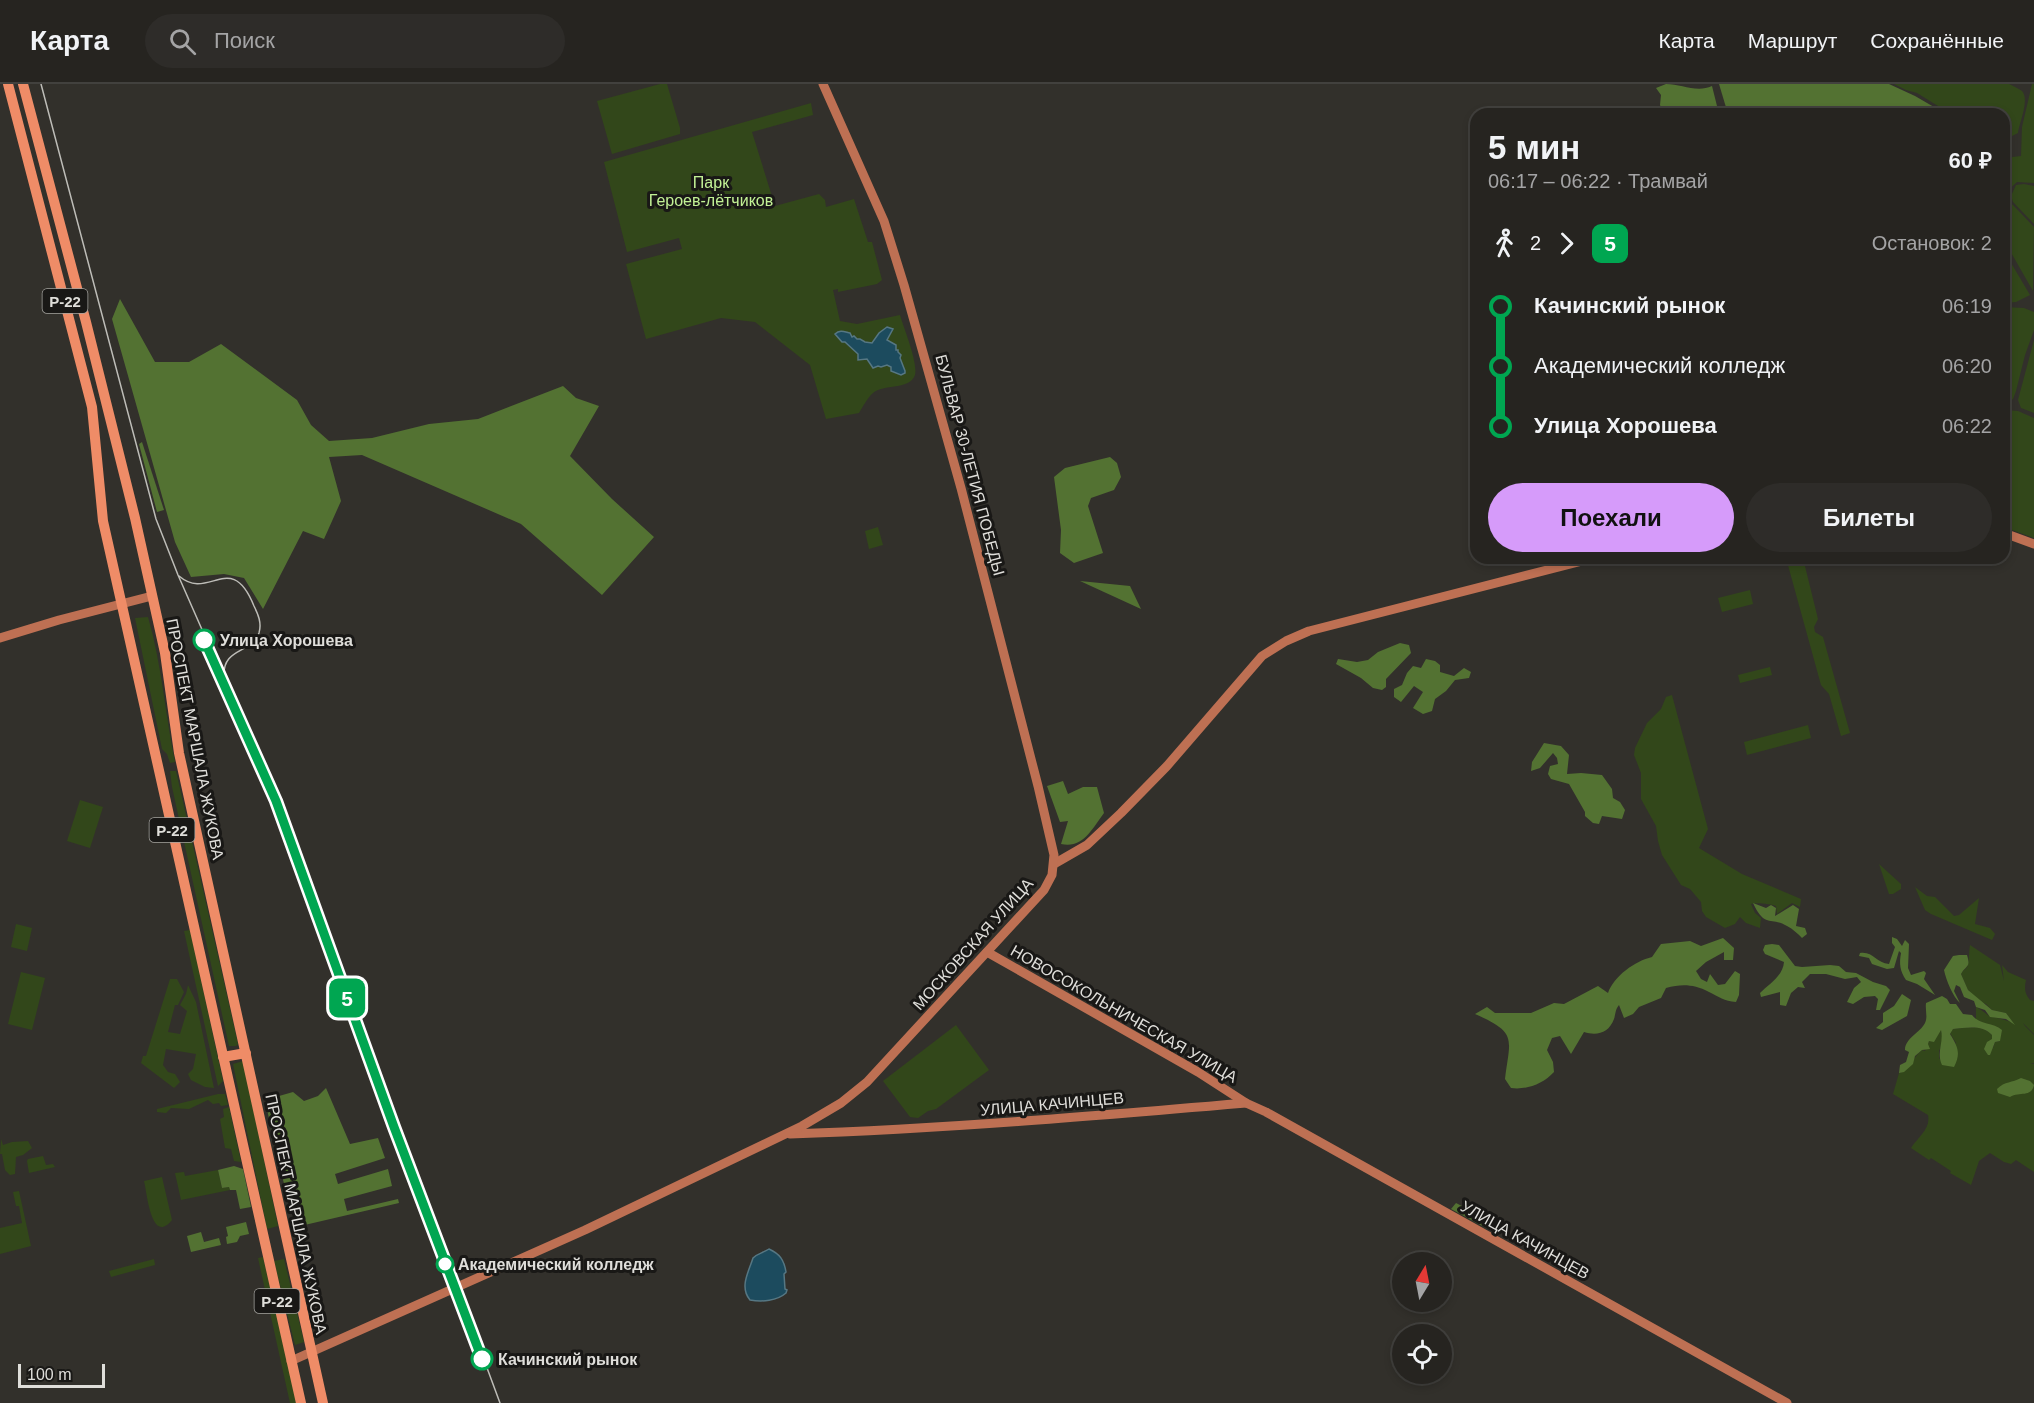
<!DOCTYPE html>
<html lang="ru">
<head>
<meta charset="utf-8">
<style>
  body { margin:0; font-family:Arial,sans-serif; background:#2e2c29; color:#f1f3f6; height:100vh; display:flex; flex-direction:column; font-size:22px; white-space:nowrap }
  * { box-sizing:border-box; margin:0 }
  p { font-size:20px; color:#a4a4a5 }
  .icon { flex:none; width:33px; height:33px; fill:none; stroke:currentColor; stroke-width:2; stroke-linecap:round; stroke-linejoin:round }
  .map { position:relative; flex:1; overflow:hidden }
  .drawer { position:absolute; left:1470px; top:24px; width:540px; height:456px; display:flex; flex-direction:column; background:#262420; border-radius:18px; box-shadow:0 3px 9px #0003,0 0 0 2px #42413e }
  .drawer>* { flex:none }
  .badge { padding:0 12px; border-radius:9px; font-size:21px; line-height:39px }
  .needle { width:39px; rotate:10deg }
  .tools { position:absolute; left:1392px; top:1168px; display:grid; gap:12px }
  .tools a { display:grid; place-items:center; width:60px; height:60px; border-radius:50%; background:#262420; box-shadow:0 3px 9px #0003,0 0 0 2px #42413e; font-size:30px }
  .scale { position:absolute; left:18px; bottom:15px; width:87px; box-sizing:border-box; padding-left:6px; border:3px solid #dfdeda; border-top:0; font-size:16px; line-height:21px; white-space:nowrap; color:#dfdeda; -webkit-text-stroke:4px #191816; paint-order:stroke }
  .map>.badge { position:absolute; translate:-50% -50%; box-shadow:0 0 0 3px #fff }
  .legs { display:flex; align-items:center; gap:9px; height:66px; padding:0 18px; font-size:20px }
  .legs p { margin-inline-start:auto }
  .overview { display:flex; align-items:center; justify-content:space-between; height:102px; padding:0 18px }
  h1 { font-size:33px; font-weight:700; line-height:45px }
  .action { display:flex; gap:12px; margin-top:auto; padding:12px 18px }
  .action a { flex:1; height:69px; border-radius:36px; background:#d69bfa; color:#111; font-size:24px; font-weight:700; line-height:69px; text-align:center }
  .action a+a { background:#2e2c29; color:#f1f3f6 }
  ul { padding:0 18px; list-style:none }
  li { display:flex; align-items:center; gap:21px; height:60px; font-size:22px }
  li i { display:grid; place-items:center; width:9px; height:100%; margin:0 8px; background:currentColor }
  li i::after { content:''; width:15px; height:15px; margin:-8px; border:4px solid; border-radius:50%; background:#262420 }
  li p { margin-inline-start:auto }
  li:first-child i { background:linear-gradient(#0000 50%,currentColor 0) }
  li:last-child i { background:linear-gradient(currentColor 50%,#0000 0) }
  header { display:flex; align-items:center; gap:36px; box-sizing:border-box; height:84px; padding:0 30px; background:#262420; border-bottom:2px solid #42413e }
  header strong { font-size:28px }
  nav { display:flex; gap:33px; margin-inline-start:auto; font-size:21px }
  .search { width:420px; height:54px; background:#2e2c29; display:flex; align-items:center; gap:15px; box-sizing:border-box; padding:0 21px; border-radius:33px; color:#a4a4a5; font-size:22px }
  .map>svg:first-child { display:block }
  .green { fill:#32471a }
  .forest { fill:#537232 }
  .water { fill:#1c4b5e; stroke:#567783; stroke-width:1.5 }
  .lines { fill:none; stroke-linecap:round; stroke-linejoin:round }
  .secondary { stroke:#be7053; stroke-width:9 }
  .trunk { stroke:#ef8c67; stroke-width:10 }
  .tram { stroke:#bebdb8; stroke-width:1.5 }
  .line-1-casing { stroke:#fff; stroke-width:14 }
  .line-1 { stroke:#00a651; stroke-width:9 }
  .stop-1-dot { fill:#fff; stroke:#00a651; stroke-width:3 }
  .labels { text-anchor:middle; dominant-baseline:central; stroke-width:6; stroke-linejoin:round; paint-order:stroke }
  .shield { fill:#191816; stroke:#a4a39f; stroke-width:1.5 }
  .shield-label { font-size:15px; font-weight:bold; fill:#dfdeda }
  .park-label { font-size:16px; fill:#c2f195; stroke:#191816 }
  .street-label { font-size:16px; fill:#dfdeda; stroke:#191816 }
  .stop-label { font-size:16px; font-weight:bold; fill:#dfdeda; stroke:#191816; text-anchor:start }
</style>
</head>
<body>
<header>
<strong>Карта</strong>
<div class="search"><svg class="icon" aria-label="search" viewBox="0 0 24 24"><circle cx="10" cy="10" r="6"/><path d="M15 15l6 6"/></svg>Поиск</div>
<nav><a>Карта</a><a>Маршрут</a><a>Сохранённые</a></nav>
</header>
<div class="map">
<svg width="2034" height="1319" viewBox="0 0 2034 1319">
  <rect width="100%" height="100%" fill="#32302b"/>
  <g class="green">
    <path d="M660 0H667L680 44V50L612 70 597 17Z"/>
    <path d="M1894 0H2009C2013 2 2018 4 2022 7 2030 16 2019 39 2018 49L2010 53 2004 51V30H1951L1917 9 1906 6Z"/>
    <path d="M2032 0H2034V99L2017 98 2006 108 2004 107V74L2021 72 2022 43Z"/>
    <path d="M811 19 813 31 752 48 775 122 819 110 825 116 826 123 854 115 868 158H872L882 196 877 200 838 208V205L833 206 840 237 857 240 900 231C904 245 918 278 915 291 910 306 883 300 873 309 867 314 863 323 859 329L826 335 810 281 755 238 721 234 646 255 626 180 682 165 679 154 627 168 604 78Z"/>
    <path d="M2024 100 2034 102V140L2013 118 2011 112 2016 101Z"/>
    <path d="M2011 119 2034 143 2033 207 2009 165 2012 131Z"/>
    <path d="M2004 167 2030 211 2016 218 2004 219Z"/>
    <path d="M2004 223 2024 224 2034 228V246L2025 271 2016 307 2013 315 2004 321Z"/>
    <path d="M2034 256V329L2021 324 2018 316Z"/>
    <path d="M2006 326 2018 327 2034 334V454L2004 443V339Z"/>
    <path d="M878 443 883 461 869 465 865 447Z"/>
    <path d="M1786 474H1803L1818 535 1814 543 1815 548 1823 553 1850 649 1841 652 1829 610 1821 601Z"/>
    <path d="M1750 506 1753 520 1722 528 1718 514Z"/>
    <path d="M148 533C162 581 165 630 175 678L170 679 167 670 162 665 135 534Z"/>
    <path d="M1770 583 1772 591 1740 599 1738 591Z"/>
    <path d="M1672 611 1708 745 1699 764 1742 790 1801 815 1800 823 1792 819 1777 830 1776 822C1772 820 1755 818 1751 820L1755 829 1761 834 1760 844 1746 839 1740 833 1735 840 1725 844 1706 833 1702 827 1701 818 1690 805 1681 801 1662 771 1658 757 1656 742 1641 715V689L1634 671 1635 664 1647 639 1661 625 1666 613Z"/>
    <path d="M1808 641 1811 654 1747 671 1744 658Z"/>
    <path d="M170 687H176L238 960 236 962H229L172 703Z"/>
    <path d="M80 716 103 723 90 764 67 757Z"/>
    <path d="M1879 780 1901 800V805L1893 810H1889Z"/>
    <path d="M1915 803 1927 812 1935 813 1954 832 1959 831 1979 814 1975 840 1990 844 1995 850 1992 856 1931 830 1925 826Z"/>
    <path d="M16 840 32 844 27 867 11 863Z"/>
    <path d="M190 846 223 997 218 1002 184 847Z"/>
    <path d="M1970 861 2000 881 2004 897 2002 881 2008 888 2026 896C2024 905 2025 910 2030 916L2034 917V950L2023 939 2025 942 2034 951V979H2030L2034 980V1088L2016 1076 2011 1080 2004 1078 1990 1069 1979 1077 1971 1101 1950 1089 1951 1087 1931 1074 1929 1076 1911 1064C1918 1053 1931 1045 1928 1031L1893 1010 1899 989C1909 987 1913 973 1922 966L1925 967 1929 957 1941 945 1943 958 1939 967V975L1956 959 1950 949 1953 945C1967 944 1982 940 1992 951L1993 964 1995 958 2000 957 1982 938 1976 936V923C1983 926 1987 932 1993 933 2001 935 2006 936 2013 939L2006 929 1992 926 1986 920 1979 917 1968 906 1961 890C1962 887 1965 886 1967 883 1969 881 1969 866 1970 861Z"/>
    <path d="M21 888 45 894 32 946 8 940Z"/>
    <path d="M170 895H177L184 908 178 921H175L168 948 180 950 187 927 180 921 186 910 188 901 196 918 214 1004 205 1003 191 996 188 990 193 985 196 970 166 965 163 981 168 988 175 990 180 998 174 1004 141 979 143 972H146Z"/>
    <path d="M956 941 989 986 936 1025 928 1027 918 1034 910 1033 883 997Z"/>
    <path d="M243 977 278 1142 267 1145 233 980Z"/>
    <path d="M218 1010H225L228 1021 221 1022 219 1019 213 1020 208 1016 189 1025 171 1024 166 1029 157 1028V1025Z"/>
    <path d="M229 1023 241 1078 234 1077 231 1065 225 1064 220 1035 224 1033 223 1025Z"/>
    <path d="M1 1055 3 1061 12 1058 28 1057 32 1064 23 1071 16 1073 15 1090 10 1091 5 1086 2 1070H0Z"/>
    <path d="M43 1072 46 1081 53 1080 55 1083 29 1089 27 1077 28 1075Z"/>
    <path d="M218 1086 222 1104 229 1103 230 1106 181 1116 175 1089 184 1088 185 1092Z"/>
    <path d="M162 1093 172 1136C151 1162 147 1108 144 1097Z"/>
    <path d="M19 1107 31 1162 0 1170V1144L22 1139 19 1122H16L13 1108Z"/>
    <path d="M263 1173 297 1319H290L258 1174Z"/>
    <path d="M154 1175 155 1181 111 1193 109 1187Z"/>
    <path d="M284 1175 304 1258 295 1261 274 1177Z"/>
  </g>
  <g class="forest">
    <path d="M1666 0C1681 0 1697 9 1712 2L1719 30H1664L1660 21 1661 11 1656 4Z"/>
    <path d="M1719 0H1889L1915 12 1946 30H1728Z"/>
    <path d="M120 215 155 278H189L221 260 297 316 311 341 329 357 372 354 429 340 478 335 563 302 576 314 599 322 570 372 612 415 654 453 602 511 521 440 362 371 329 373 341 417 324 455 303 447 263 525 244 494 224 490 191 493 175 458 112 235Z"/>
    <path d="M142 358 164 426 157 428 139 360Z"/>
    <path d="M1110 373 1117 379 1121 393 1114 406 1091 414 1088 422 1103 469 1074 479 1060 469 1061 446 1054 393 1065 384Z"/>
    <path d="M1080 497 1130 502 1141 525Z"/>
    <path d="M1400 559 1409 561 1411 569 1386 595V603L1382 606 1373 604 1361 594 1336 580 1338 575 1357 578 1368 576 1378 568Z"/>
    <path d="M1426 575 1435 577 1440 581V588L1454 592 1464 584 1471 588 1469 594 1455 596 1446 607 1435 615 1432 627 1423 630 1413 624 1423 608 1414 602 1401 618 1394 613V605L1402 601 1407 589 1413 582 1421 584Z"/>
    <path d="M1544 659 1561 662 1569 671 1567 690 1581 689 1602 691 1612 705 1613 714 1620 718 1625 726 1622 735 1602 732 1599 740 1593 739 1585 732V728L1569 700 1551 695 1548 690 1550 682 1558 680 1557 674 1553 669 1540 684 1531 687 1532 678Z"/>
    <path d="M1063 697 1068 710 1083 703H1097L1104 729C1092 745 1083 765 1061 760L1068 737 1060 738 1047 702Z"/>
    <path d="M1753 819 1766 824 1771 821 1776 824 1775 832 1793 821 1799 825 1796 842 1805 844 1807 850 1802 854C1798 850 1793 845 1787 842 1771 832 1765 845 1753 819Z"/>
    <path d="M1892 853 1897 855 1902 862 1905 856 1909 860 1908 884 1911 891 1924 887 1926 889 1924 895 1935 911 1917 900 1906 896C1900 887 1899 880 1901 869L1899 867 1894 884 1887 885 1872 880 1869 874 1859 872 1860 869C1873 867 1876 879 1889 880L1895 863 1892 859Z"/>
    <path d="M1723 854 1734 864 1733 876H1724V868L1706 878 1696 887 1701 895 1707 898 1710 890 1718 901 1725 900 1735 887 1740 890 1739 911 1736 918C1724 917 1719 913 1709 908 1693 900 1682 900 1666 904L1661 914 1639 923 1633 930 1624 934 1619 921C1615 926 1616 929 1614 935 1609 949 1597 952 1584 948L1571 970 1560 952 1552 954 1547 966 1553 978 1554 988C1543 1000 1527 1006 1511 1004L1505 995C1510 954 1518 949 1475 930L1487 923 1495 929H1531L1554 919 1564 920 1598 902 1608 909C1614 892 1635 877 1652 873L1661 860 1690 857 1701 862Z"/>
    <path d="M1772 860 1779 861 1795 882 1802 883 1830 881 1839 882 1846 888 1856 889 1873 898 1886 902 1890 906 1880 926H1876L1878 915 1875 912 1864 913 1853 920 1847 918 1854 904 1861 898 1857 893 1845 895 1826 890H1810L1802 898 1805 904 1798 903 1791 909 1786 922 1780 921V908L1761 913 1760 909C1769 900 1783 892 1784 878L1765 870 1763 866 1765 861Z"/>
    <path d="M1959 871H1967C1971 884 1966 881 1961 890L1968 906 1992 926 2006 929 2015 941 2006 935 1990 933 1985 926 1976 923 1974 917 1964 913 1960 903 1956 901 1954 907 1960 919C1953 913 1946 896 1944 886L1953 872Z"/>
    <path d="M1902 910 1911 916 1907 932 1882 946 1876 944 1883 938V929L1894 922Z"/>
    <path d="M1942 912 1947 915 1950 920H1956L1963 930 1972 931C1979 941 1993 938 2002 946L2000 957 1995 958 1990 971H1988L1984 965 1987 958 1992 955V951C1982 940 1966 944 1953 945L1950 950C1958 963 1961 969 1954 983L1942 981C1936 968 1944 959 1941 946L1934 958 1929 957 1928 960 1930 965 1922 966 1915 972 1913 980 1904 988 1899 989 1900 981 1906 978 1909 968 1905 966C1905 954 1920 949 1925 939 1928 933 1925 926 1926 919Z"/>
    <path d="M2021 994 2030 997 2034 1001C2031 1014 2020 1007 2010 1013L1998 1009 1997 1005C2005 997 2012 999 2021 994Z"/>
    <path d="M326 1004 350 1060 378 1054 385 1074 335 1090 338 1100 388 1085 392 1102 344 1115 347 1127 398 1115 399 1119 296 1143 280 1085 265 1016 293 1008 304 1017 318 1012Z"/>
    <path d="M234 1082 243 1085 251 1123 240 1125 236 1106H230L229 1103 222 1104 218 1086Z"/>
    <path d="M1456 1119 1487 1135 1488 1145 1451 1125Z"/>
    <path d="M246 1138 249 1150 240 1152 237 1158 227 1160 226 1153 228 1152 226 1143Z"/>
    <path d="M201 1148 204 1158 219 1154 221 1161 191 1168 187 1152Z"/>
  </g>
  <g class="water">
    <path d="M887 243 893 245 887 256 896 261V266H898V268L901 271 900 274 905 287V289L901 291 891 287V283L887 281 881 283 878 282 873 284 867 275 858 276V270L845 258H842L835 250C840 245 845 248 850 249L852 253 854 252 857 255H860L865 258 872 259 879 249Z"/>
    <path d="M769 1165C780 1170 784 1176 786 1188L784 1190 785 1205 787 1206 786 1209C777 1217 762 1218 750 1216 739 1203 749 1187 753 1174 758 1169 763 1169 769 1165Z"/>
  </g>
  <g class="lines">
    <g class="secondary">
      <path d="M2004 449 2034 460"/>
      <path d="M0 554 59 536 152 512"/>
      <path d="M1054 780 1087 761 1121 729 1167 682 1262 572 1286 557 1309 547 1594 474"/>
      <path d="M987 868 1198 988 1246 1019 1266 1028 1787 1319"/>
      <path d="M790 1050C942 1045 1094 1032 1246 1019"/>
      <path d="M291 1277 585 1146 802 1042 841 1019 867 998 1044 806 1052 791 1054 771 1038 702 961 404 904 201 884 137 823 0"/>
    </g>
    <g class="trunk">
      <path d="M8 0 92 323 103 437 301 1319"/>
      <path d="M23 0 86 238 135 434 165 569 179 669 323 1319"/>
      <path d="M223 973 246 969"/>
    </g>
    <g class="tram">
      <path d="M41 0 156 435 178 491 277 716 500 1319"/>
      <path d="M179 492C209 518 231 465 254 522 258 530 262 539 259 549 252 570 222 563 224 593"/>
    </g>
  </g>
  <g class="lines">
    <defs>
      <path id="line-1" d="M204 556 276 717 394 1043 482 1275"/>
    </defs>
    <use href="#line-1" class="line-1-casing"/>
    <use href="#line-1" class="line-1"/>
  </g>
  <g class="stop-1-dot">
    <circle cx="204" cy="556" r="10"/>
    <circle cx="445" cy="1180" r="8"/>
    <circle cx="482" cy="1275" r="10"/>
  </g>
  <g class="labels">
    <g class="shield">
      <rect x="42.5" y="205" width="45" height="24" rx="4.5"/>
      <rect x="149.5" y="734" width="45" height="24" rx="4.5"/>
      <rect x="254.5" y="1205" width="45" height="24" rx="4.5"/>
    </g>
    <g class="shield-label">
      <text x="65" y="217">Р-22</text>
      <text x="172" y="746">Р-22</text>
      <text x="277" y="1217">Р-22</text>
    </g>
    <g class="park-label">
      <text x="711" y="98">Парк<tspan x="711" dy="18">Героев-лётчиков</tspan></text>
    </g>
    <g class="street-label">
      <text transform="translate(970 381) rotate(75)">БУЛЬВАР 30-ЛЕТИЯ ПОБЕДЫ</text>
      <text transform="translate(195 655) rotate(79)">ПРОСПЕКТ МАРШАЛА ЖУКОВА</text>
      <text transform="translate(973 860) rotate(-48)">МОСКОВСКАЯ УЛИЦА</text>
      <text transform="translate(1124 930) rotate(30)">НОВОСОКОЛЬНИЧЕСКАЯ УЛИЦА</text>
      <text transform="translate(1052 1020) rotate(-5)">УЛИЦА КАЧИНЦЕВ</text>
      <text transform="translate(296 1130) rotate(78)">ПРОСПЕКТ МАРШАЛА ЖУКОВА</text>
      <text transform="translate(1525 1156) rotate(29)">УЛИЦА КАЧИНЦЕВ</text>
    </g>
    <g class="stop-label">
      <text x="220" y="556">Улица Хорошева</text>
      <text x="458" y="1180">Академический колледж</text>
      <text x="498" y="1275">Качинский рынок</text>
    </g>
  </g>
</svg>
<div class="tools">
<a><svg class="needle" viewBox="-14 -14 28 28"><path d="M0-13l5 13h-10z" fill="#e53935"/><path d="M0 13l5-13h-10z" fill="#a4a4a5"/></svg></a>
<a><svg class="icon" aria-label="locate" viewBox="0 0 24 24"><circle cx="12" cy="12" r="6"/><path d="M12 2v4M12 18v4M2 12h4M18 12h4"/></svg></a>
</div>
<div class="scale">100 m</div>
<b class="badge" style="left:347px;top:914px;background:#00a651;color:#fff">5</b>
<section class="drawer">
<div class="overview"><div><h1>5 мин</h1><p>06:17 – 06:22 · Трамвай</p></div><b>60 ₽</b></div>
<div class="legs"><svg class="icon" aria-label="walk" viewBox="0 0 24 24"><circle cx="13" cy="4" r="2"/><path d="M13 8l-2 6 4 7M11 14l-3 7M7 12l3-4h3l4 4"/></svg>2<svg class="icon" aria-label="forward" viewBox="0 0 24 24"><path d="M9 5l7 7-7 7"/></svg><b class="badge" style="background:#00a651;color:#fff">5</b><p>Остановок: 2</p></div>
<ul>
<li><i style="color:#00a651"></i><b>Качинский рынок</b><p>06:19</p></li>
<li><i style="color:#00a651"></i><span>Академический колледж</span><p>06:20</p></li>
<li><i style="color:#00a651"></i><b>Улица Хорошева</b><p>06:22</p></li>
</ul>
<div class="action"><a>Поехали</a><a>Билеты</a></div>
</section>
</div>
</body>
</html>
